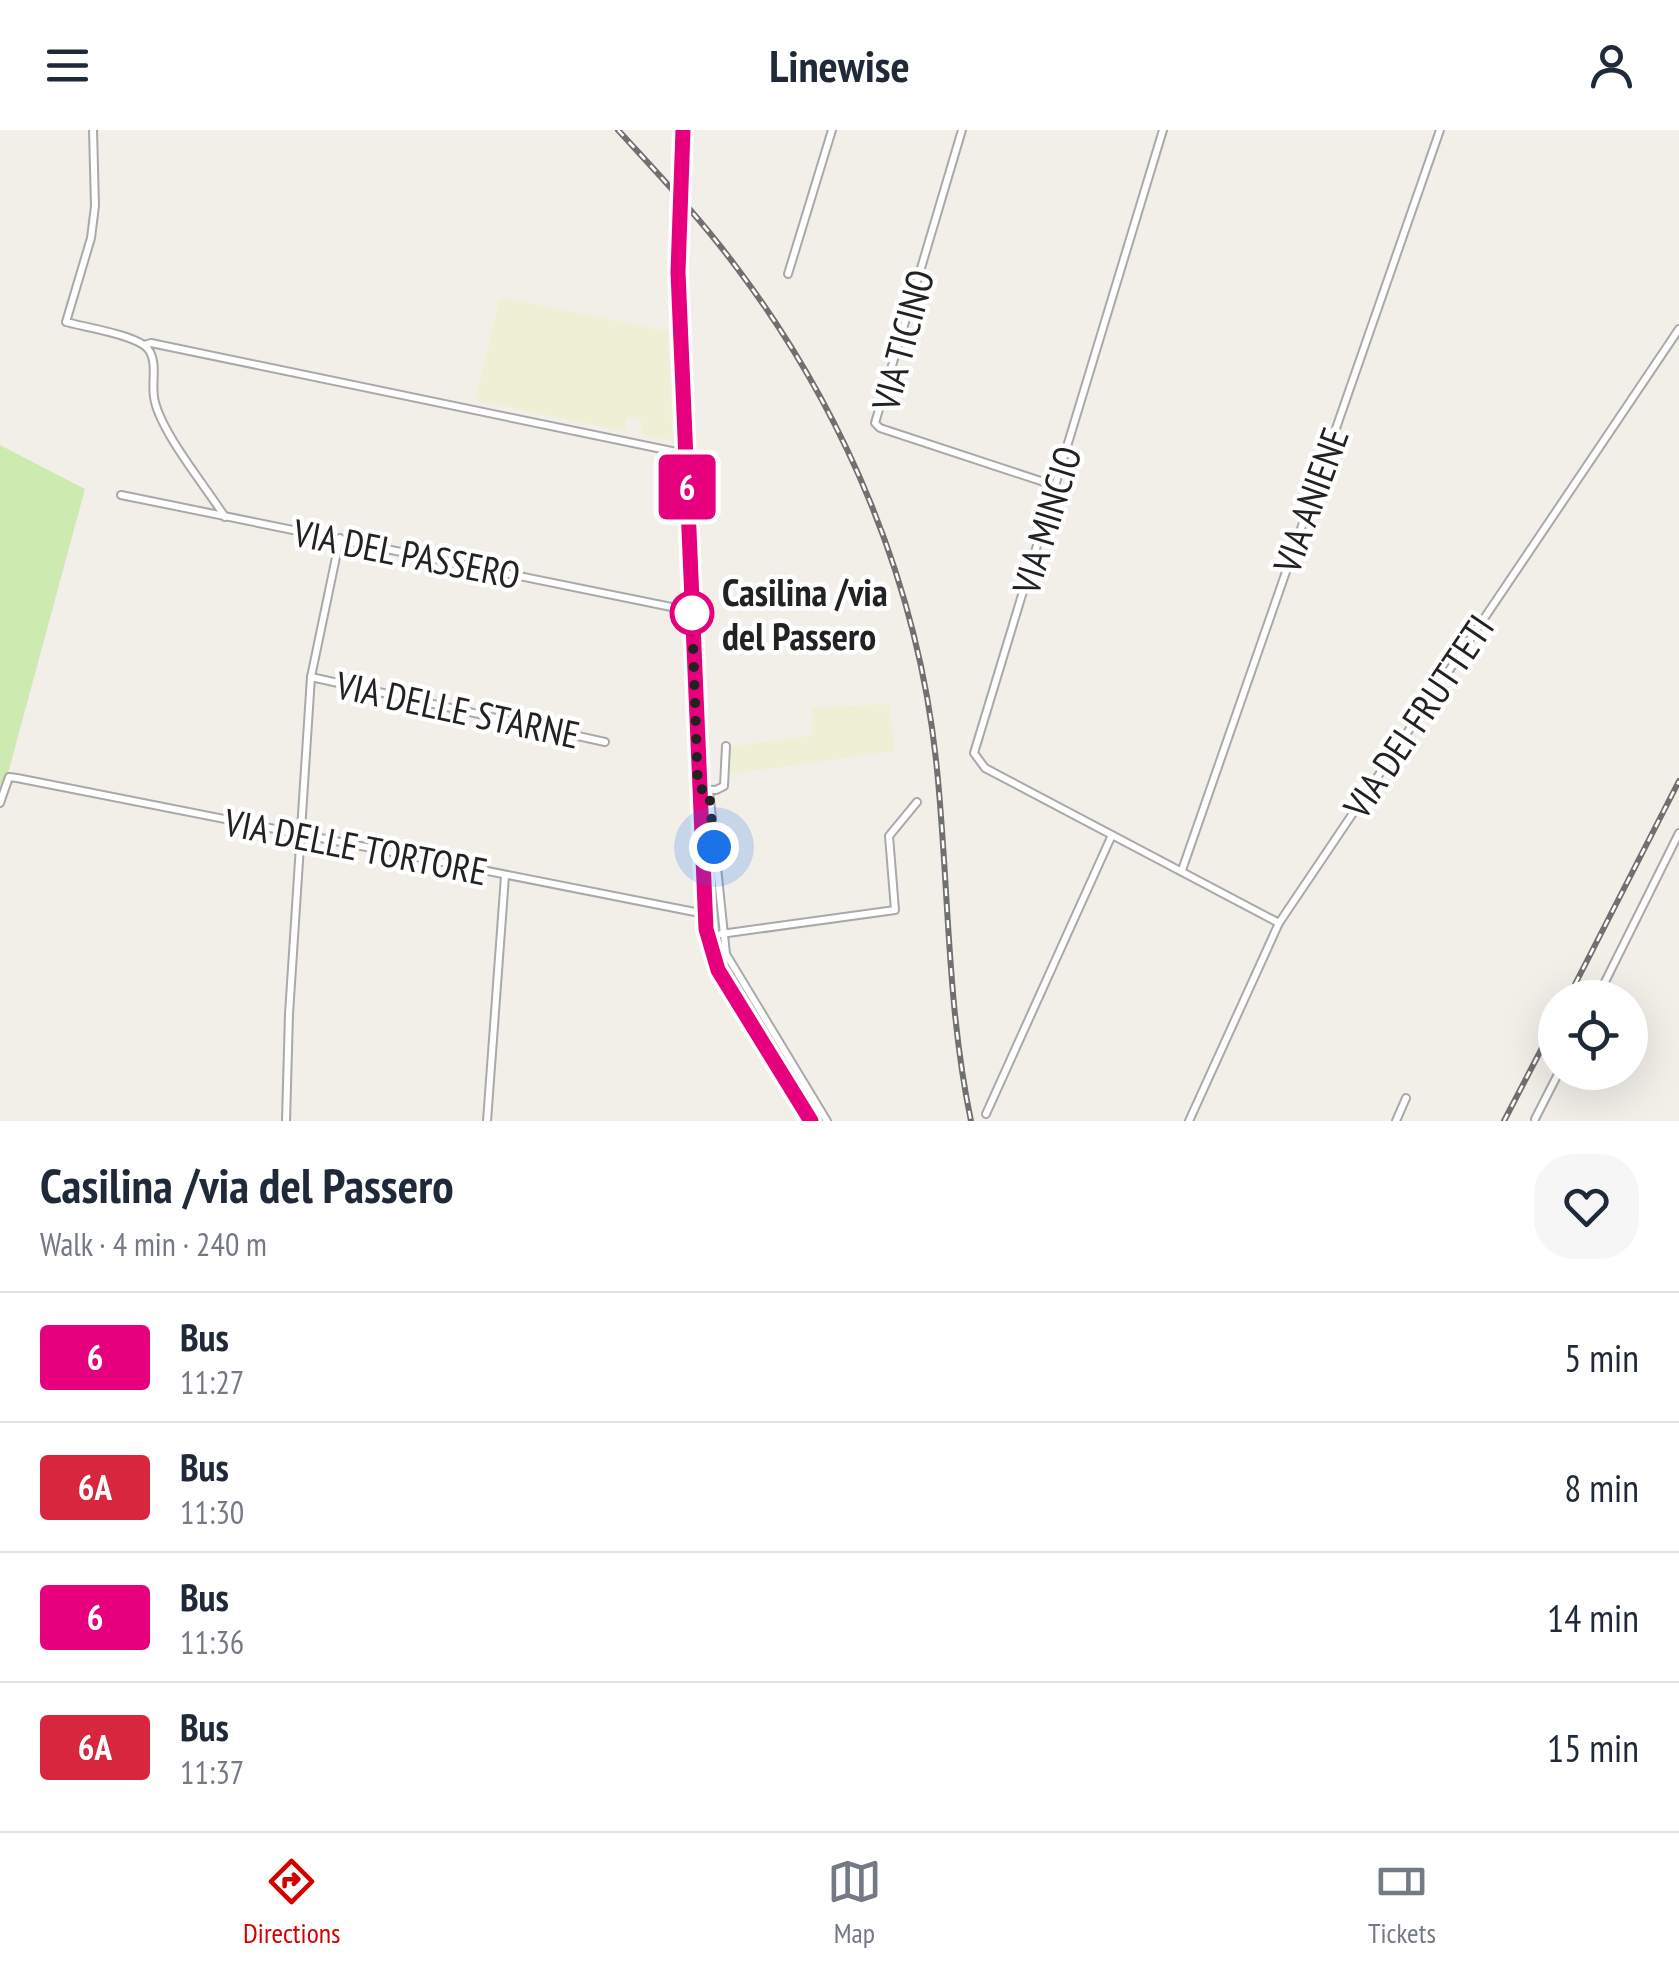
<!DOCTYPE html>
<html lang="en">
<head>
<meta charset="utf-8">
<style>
  body { margin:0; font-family:"PT Sans Narrow",sans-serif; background:#f6f6f7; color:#1f2937; height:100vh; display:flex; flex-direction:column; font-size:38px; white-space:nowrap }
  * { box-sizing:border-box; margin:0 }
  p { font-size:32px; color:#747a83 }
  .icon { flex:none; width:55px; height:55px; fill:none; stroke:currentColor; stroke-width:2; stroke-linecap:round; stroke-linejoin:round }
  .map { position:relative; height:991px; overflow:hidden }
  .details { display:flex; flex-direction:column; background:#fff; flex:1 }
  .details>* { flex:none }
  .badge { padding:0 20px; border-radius:8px; font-size:35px; line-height:65px }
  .buttons { position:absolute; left:1538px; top:850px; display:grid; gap:20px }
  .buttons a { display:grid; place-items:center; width:110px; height:110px; border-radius:50%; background:#fff; box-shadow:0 10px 40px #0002; font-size:50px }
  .you { position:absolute; width:50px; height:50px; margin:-25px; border:8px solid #fff; border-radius:50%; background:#1a73e8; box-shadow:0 0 0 15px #1a73e833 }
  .map>.badge { position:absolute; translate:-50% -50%; box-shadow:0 0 0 5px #fff }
  .round { display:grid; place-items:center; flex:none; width:105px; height:105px; border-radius:40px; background:#f6f6f7 }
  .summary { display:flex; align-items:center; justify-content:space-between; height:170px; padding:0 40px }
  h1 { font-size:48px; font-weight:700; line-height:75px }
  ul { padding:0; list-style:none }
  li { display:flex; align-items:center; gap:30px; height:130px; padding:0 40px; border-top:2px solid #e0e1e3 }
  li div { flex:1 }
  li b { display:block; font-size:38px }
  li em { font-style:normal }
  li .badge { min-width:110px; font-weight:700; text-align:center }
  header { display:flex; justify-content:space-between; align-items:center; height:130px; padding:0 40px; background:#fff; font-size:45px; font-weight:700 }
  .dock { display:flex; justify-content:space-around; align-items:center; height:140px; border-top:2px solid #e0e1e3; background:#fff; font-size:28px; color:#747a83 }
  .dock a { display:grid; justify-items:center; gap:5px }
  .dock .active { color:#d40000 }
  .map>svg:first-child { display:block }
  .farmland { fill:#eef0d5 }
  .grass { fill:#cdebb0 }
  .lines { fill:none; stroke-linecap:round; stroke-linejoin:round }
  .minor-casing { stroke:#a9a9a9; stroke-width:10 }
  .major-casing { stroke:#a06b00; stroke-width:12 }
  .minor { stroke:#fff; stroke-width:6 }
  .major { stroke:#fcd6a4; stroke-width:9 }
  .rail-casing { stroke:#707070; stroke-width:6 }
  .rail { stroke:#fff; stroke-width:2.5; stroke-dasharray:8; stroke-linecap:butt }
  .major-bridge-casing { stroke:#a06b00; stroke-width:12; stroke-linecap:butt }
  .major-bridge { stroke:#fcd6a4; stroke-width:9 }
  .line-casing { stroke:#fff; stroke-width:22 }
  .line { stroke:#e6007e; stroke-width:15 }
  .walk { stroke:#222; stroke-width:10; stroke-dasharray:0 18 }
  .stop-dot { fill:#fff; stroke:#e6007e; stroke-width:5 }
  .labels { text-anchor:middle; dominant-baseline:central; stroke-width:9; stroke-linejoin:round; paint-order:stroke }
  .street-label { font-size:38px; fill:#222; stroke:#fff }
  .stop-label { font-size:38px; font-weight:bold; fill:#222; stroke:#fff; text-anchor:start }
</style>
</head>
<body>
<header><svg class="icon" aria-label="menu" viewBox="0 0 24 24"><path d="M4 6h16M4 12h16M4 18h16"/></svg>Linewise<svg class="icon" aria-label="person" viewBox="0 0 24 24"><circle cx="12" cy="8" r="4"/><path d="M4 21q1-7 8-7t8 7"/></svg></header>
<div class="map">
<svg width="1679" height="991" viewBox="0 0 1679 991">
  <rect width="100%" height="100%" fill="#f2efe9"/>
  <g class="farmland">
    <path d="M500 167 668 201 673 311 642 305 640 290 627 287 625 302 475 270Z"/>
    <path d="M889 574 895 621 731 644 728 617 813 605 812 578Z"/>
  </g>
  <g class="grass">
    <path d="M0 315 85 359 0 673Z"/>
    <path d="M704 717 713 731 723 821 824 991H817L717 826 711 800Z"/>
  </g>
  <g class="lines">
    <defs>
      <g id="minor">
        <path d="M93 0 95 76 91 108 66 192C84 197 137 205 148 219 159 233 150 256 155 272 163 305 206 357 225 387"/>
        <path d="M962 0 875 293 880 298 1056 356"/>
        <path d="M1163 0 974 623 985 638 1279 793"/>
        <path d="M788 144 832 0"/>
        <path d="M144 215 151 213 686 324"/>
        <path d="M121 365 691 481"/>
        <path d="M311 547 605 612"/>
        <path d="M697 659 716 660 724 656 726 616"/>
        <path d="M709 660 726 824 827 991"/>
        <path d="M0 673 9 647 17 648 705 784"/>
        <path d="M1182 740 1440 0"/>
        <path d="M721 804 895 780 889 706 917 672"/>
        <path d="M1597 868 1679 703"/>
        <path d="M986 984 1112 705"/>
        <path d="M1535 989 1559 942"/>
        <path d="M286 991 289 884 311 547 340 408"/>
        <path d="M487 991 505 746"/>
        <path d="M1189 991 1279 793 1679 199"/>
        <path d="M1396 991 1406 968"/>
      </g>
      <g id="major">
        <path d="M681 33 683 0"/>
        <path d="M678 78 697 659 707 806 721 844 811 991"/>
      </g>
    </defs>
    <use href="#minor" class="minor-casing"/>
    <use href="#major" class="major-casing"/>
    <use href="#minor" class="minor"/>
    <use href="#major" class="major"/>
    <defs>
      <g id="rail">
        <path d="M618 0C659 45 701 89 737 138 844 280 917 452 936 630 949 750 946 872 971 991"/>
        <path d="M1568 868 1679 651"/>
        <path d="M1504 991 1555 893"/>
      </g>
    </defs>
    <use href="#rail" class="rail-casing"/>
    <use href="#rail" class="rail"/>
    <defs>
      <path id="major-bridge" d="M678 78 681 33"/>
    </defs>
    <use href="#major-bridge" class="major-bridge-casing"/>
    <use href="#major-bridge" class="major-bridge"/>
  </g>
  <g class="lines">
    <defs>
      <path id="line" d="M683 0 678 142 706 799 718 840 811 991"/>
    </defs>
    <use href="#line" class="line-casing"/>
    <use href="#line" class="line"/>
    <path class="walk" d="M692 483 698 659 709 660 714 717"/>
  </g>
  <circle class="stop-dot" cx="692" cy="483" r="20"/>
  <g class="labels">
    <g class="street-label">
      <text transform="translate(902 210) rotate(-75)">VIA TICINO</text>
      <text transform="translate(1310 370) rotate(-70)">VIA ANIENE</text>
      <text transform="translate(1046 390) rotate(-73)">VIA MINCIO</text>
      <text transform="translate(407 423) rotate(11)">VIA DEL PASSERO</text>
      <text transform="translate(458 579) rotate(12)">VIA DELLE STARNE</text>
      <text transform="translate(1418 586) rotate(-56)">VIA DEI FRUTTETI</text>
      <text transform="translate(356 716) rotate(11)">VIA DELLE TORTORE</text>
    </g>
    <g class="stop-label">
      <text x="722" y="461">Casilina /via<tspan x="722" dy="44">del Passero</tspan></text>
    </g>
  </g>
</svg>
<div class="buttons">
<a><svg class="icon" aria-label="locate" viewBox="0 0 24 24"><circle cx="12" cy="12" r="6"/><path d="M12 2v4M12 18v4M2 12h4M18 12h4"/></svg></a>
</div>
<div class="you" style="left:714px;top:717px"></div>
<b class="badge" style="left:687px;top:357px;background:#e6007e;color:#fff">6</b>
</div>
<section class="details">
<div class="summary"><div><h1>Casilina /via del Passero</h1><p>Walk · 4 min · 240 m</p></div><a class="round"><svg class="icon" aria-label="heart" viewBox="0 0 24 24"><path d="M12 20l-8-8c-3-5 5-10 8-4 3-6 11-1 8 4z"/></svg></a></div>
<ul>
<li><span class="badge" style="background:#e6007e;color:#fff">6</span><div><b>Bus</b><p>11:27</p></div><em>5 min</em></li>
<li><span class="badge" style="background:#d7263d;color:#fff">6A</span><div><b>Bus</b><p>11:30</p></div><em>8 min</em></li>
<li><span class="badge" style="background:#e6007e;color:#fff">6</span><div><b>Bus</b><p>11:36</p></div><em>14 min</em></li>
<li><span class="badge" style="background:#d7263d;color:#fff">6A</span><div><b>Bus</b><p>11:37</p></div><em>15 min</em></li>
</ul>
</section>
<nav class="dock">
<a class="active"><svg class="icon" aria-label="directions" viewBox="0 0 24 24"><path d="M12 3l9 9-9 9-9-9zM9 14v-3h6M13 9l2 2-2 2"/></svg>Directions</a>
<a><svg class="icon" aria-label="map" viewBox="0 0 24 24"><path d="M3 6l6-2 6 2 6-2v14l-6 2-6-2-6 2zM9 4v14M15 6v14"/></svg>Map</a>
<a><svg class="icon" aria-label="tickets" viewBox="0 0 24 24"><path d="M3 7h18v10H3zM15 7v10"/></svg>Tickets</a>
</nav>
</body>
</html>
